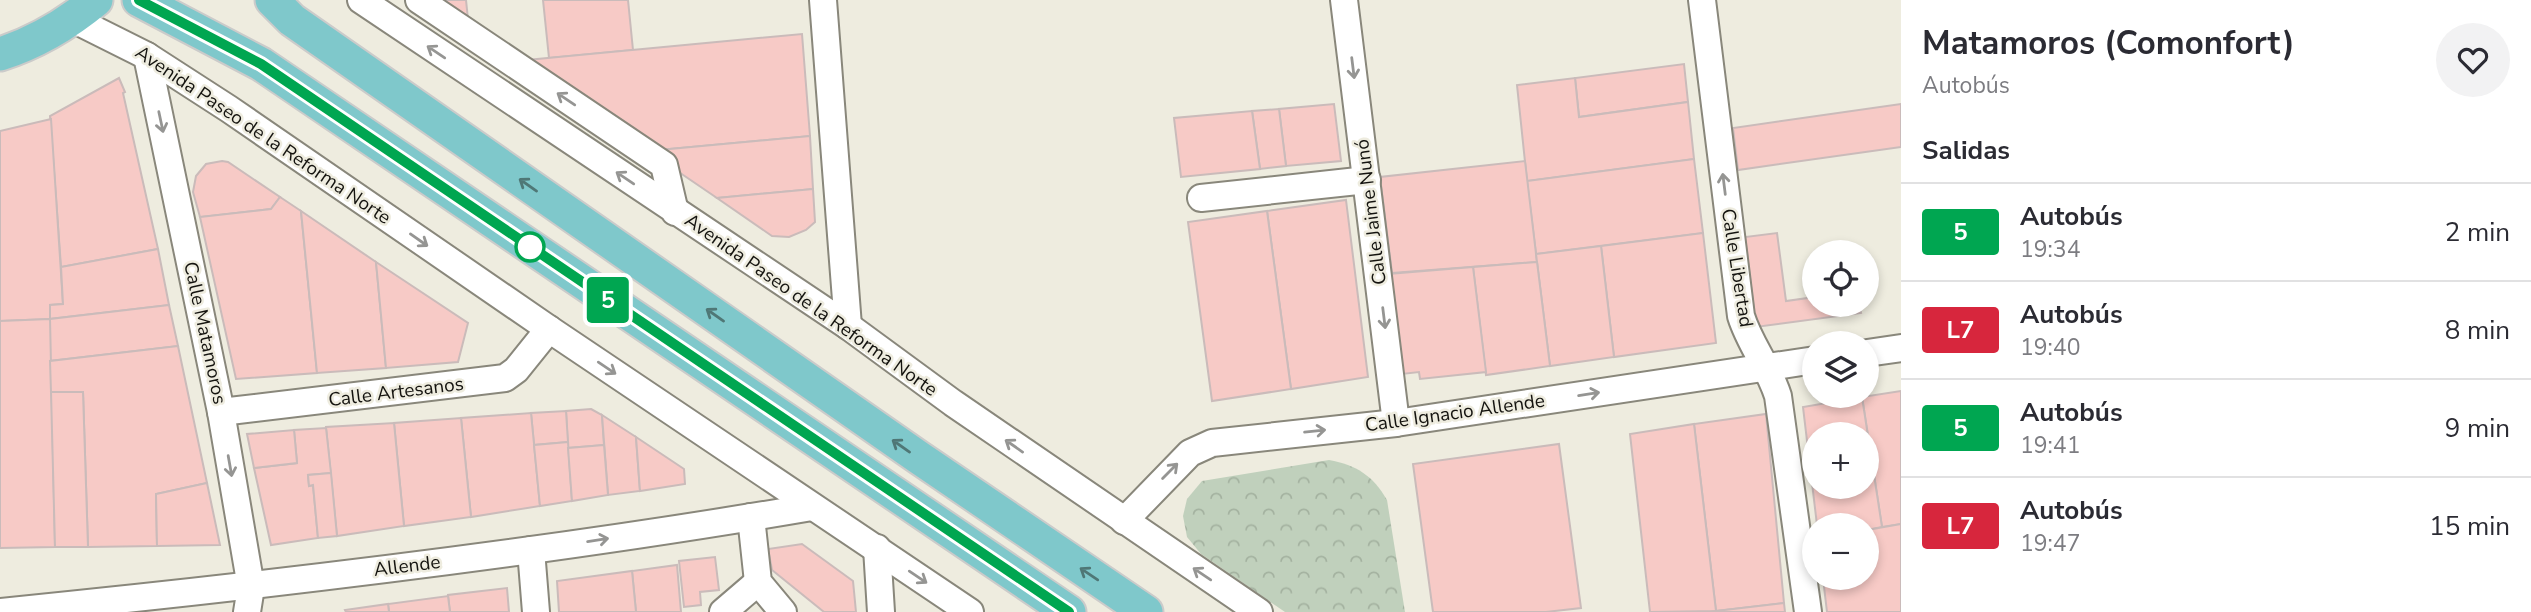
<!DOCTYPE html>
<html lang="es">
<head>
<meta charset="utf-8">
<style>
  body { margin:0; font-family:"Nunito Sans",sans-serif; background:#f2f2f3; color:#2b2b33; height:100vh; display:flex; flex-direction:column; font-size:26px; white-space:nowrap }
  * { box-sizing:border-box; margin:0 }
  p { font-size:23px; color:#7c7c81 }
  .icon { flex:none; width:38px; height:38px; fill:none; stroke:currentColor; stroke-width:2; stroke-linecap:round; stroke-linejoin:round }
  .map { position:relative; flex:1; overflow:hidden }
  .side { display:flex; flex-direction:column; background:#fff; width:630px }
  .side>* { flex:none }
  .badge { padding:0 14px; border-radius:5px; font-size:24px; line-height:46px }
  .controls { position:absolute; left:1802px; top:240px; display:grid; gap:14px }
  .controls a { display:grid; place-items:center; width:77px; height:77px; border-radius:50%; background:#fff; box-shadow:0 4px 10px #0003; font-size:35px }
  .map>.badge { position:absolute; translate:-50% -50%; box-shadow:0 0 0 4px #fff }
  h2 { padding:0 21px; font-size:26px; line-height:63px }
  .round { display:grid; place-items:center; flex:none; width:74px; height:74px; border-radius:37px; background:#f2f2f3 }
  .headline { display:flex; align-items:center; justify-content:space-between; height:119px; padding:0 21px }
  h1 { font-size:33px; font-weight:700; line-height:52px }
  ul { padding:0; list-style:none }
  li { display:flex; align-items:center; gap:21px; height:98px; padding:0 21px; border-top:2px solid #e1e1e2 }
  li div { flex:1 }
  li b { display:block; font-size:26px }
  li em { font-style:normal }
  li .badge { min-width:77px; font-weight:700; text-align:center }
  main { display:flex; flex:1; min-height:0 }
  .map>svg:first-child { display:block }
  .park { fill:url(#park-crowns) }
  .building { fill:#f7cac6; stroke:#cabbba; stroke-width:2; fill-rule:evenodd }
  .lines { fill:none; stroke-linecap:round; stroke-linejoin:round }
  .minor-casing { stroke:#89877b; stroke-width:30 }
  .major-casing { stroke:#cbcbca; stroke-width:37 }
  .minor { stroke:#fff; stroke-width:26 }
  .major { stroke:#7fc8cb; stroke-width:33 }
  .oneway { stroke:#959593 }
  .oneway2 { stroke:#4f7776 }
  .line-casing { stroke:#fff; stroke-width:16 }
  .line { stroke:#00a651; stroke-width:10 }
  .stop-dot { fill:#fff; stroke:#00a651; stroke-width:3.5 }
  .labels { text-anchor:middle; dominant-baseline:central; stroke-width:5; stroke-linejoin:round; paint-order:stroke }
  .street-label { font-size:19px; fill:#14130f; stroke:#eeecdf }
</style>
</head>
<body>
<main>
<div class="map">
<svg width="1901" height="612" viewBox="0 0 1901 612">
  <defs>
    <pattern id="park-crowns" width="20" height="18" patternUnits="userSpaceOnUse" patternTransform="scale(1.75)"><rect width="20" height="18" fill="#c0d0bc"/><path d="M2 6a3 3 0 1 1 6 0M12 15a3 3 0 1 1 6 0" fill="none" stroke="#a4b2a0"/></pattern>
  </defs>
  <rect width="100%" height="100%" fill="#eeecdf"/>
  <path class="park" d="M1329 460C1357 465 1373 476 1387 500L1405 612H1285L1201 554 1187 537 1183 516 1187 499 1202 481Z"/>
  <g class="building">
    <path d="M426 0H466L469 29Z"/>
    <path d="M543 0H628L633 50 549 58Z"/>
    <path d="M802 34 810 136 648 151 516 61Z"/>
    <path d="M1684 64 1688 102 1579 117 1575 78Z"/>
    <path d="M119 78 125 92 123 93 158 249 61 267 50 116Z"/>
    <path d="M1575 78 1579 117 1688 102 1694 159 1527 181 1517 85Z"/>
    <path d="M1334 104 1341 161 1286 166 1279 109Z"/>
    <path d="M1901 104V147L1738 170 1733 128Z"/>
    <path d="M1279 109 1286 166 1260 169 1252 111Z"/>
    <path d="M1252 111 1260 169 1181 177 1174 118Z"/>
    <path d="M51 119 63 304 50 305V319L0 321V131Z"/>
    <path d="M810 136 813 189 717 198 648 151Z"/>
    <path d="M1694 159 1703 233 1536 254 1527 181Z"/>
    <path d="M222 161 228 162 280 197 271 209 200 217 193 192 196 176 206 164Z"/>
    <path d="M1525 161 1537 262 1392 273 1380 177Z"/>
    <path d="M813 189 815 222 806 230 789 237 772 236 717 198Z"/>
    <path d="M280 197 301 211 317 373 236 379 200 217 271 209Z"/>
    <path d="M1346 200 1368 377 1291 389 1267 211Z"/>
    <path d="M301 211 376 262 386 368 317 373Z"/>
    <path d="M1267 211 1291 389 1212 401 1188 222Z"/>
    <path d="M1703 233 1716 343 1614 357 1601 246Z"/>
    <path d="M1777 233 1786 301 1815 297V304H1859L1861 313 1756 327 1745 237Z"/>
    <path d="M1601 246 1614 357 1550 366 1536 254Z"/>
    <path d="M158 249 169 305 50 319V305L63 304 61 267Z"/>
    <path d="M376 262 468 323 458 362 386 368Z"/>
    <path d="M1537 262 1550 366 1486 375 1473 267Z"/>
    <path d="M1473 267 1486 372 1420 379 1419 372 1402 374 1388 274Z"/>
    <path d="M169 305 178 346 50 361V319Z"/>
    <path d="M50 319 55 547 0 548V321Z"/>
    <path d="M178 346 207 483 156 494 157 546 88 547 83 392H51L50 361Z"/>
    <path d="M1901 391V524L1882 527 1862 397Z"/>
    <path d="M51 392H83L88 547H55Z"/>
    <path d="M1862 397 1882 527 1867 530V525H1817L1803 407ZM1815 434H1867V486H1815Z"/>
    <path d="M591 409 602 415 604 445 568 448 566 411Z"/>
    <path d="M566 411 568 442 534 445 531 413Z"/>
    <path d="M531 413 540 506 471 517 461 418Z"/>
    <path d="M1766 414 1784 603 1716 611 1694 424Z"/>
    <path d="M602 415 636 437 640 491 608 495Z"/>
    <path d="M461 418 471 517 404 526 394 423Z"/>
    <path d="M394 423 404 526 337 536 326 427Z"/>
    <path d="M1694 424 1716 611 1650 612 1630 434Z"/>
    <path d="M326 428 331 473 308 475 309 486 313 485 318 538 271 545 254 468 297 463 294 430Z"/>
    <path d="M294 430 297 463 254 468 247 434Z"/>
    <path d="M636 437 684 469 685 484 640 491Z"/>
    <path d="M568 442 572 501 540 506 534 445Z"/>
    <path d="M1559 444 1581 608 1546 612H1433L1413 464Z"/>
    <path d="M604 445 608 495 572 501 568 448Z"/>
    <path d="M331 473 337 536 318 538 313 485 309 486 308 475Z"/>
    <path d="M207 483 220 545 157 546 156 494Z"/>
    <path d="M1901 524V612H1827L1823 578H1867V530Z"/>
    <path d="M802 544 853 581 856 612H824L772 570 768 549Z"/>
    <path d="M715 557 719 590 700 592 701 605 684 607 679 561Z"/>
    <path d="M677 565 681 612H636L632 571Z"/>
    <path d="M632 571 636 612H559L557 581Z"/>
    <path d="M507 588 509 612H450L448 595Z"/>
    <path d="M448 596 450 612H389L388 604Z"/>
    <path d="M1784 603 1785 612H1710L1716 611Z"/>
    <path d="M388 604 389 612H346L345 610Z"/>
  </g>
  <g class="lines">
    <defs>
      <g id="minor">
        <path d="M361 0 848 326 953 403 1259 612"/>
        <path d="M419 0 664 165 675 212"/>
        <path d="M823 0 848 326"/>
        <path d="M1344 0 1396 423"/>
        <path d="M1702 0 1741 316C1750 345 1769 367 1778 396L1808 612"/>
        <path d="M73 19 147 56 229 109 549 329 970 612"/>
        <path d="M147 56 221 412 251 587 247 612"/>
        <path d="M1201 198 1367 180"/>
        <path d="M1867 353 1901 348"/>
        <path d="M221 412 505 378 516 370 549 329"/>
        <path d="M751 517 758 582 783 612"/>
        <path d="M1124 521 1190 453 1212 443 1396 423 1815 360"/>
        <path d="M877 548 881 612"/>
        <path d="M531 550 536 612"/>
        <path d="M0 612C272 585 543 553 812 507"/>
        <path d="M723 612 758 582"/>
      </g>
      <g id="major">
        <path d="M139 0 261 64 1069 612"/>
        <path d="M272 0 292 20 918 457 1146 612"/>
        <path d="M0 54C35 43 67 24 96 0"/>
      </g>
    </defs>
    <use href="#minor" class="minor-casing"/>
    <use href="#major" class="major-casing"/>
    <use href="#minor" class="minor"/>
    <use href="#major" class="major"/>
  </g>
  <defs><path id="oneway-shaft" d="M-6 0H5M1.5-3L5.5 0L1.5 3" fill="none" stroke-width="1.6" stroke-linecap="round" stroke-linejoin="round" transform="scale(1.75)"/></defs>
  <g class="oneway">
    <use href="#oneway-shaft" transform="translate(436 52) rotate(-146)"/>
    <use href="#oneway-shaft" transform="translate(1353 68) rotate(83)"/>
    <use href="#oneway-shaft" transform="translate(566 99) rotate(-146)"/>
    <use href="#oneway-shaft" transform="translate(161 122) rotate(78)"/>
    <use href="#oneway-shaft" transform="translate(625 178) rotate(-146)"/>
    <use href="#oneway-shaft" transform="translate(1724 184) rotate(-97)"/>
    <use href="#oneway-shaft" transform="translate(419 240) rotate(35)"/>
    <use href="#oneway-shaft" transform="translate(1384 318) rotate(83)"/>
    <use href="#oneway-shaft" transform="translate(607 368) rotate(34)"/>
    <use href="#oneway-shaft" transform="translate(1589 394) rotate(-9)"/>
    <use href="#oneway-shaft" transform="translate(1315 431) rotate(-6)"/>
    <use href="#oneway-shaft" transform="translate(1014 446) rotate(-145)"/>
    <use href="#oneway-shaft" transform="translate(230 466) rotate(80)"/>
    <use href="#oneway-shaft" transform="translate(1170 471) rotate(-45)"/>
    <use href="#oneway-shaft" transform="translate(598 540) rotate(-9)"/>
    <use href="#oneway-shaft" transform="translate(1202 574) rotate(-146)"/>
    <use href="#oneway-shaft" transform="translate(918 577) rotate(34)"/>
  </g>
  <g class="oneway2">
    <use href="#oneway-shaft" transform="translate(528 185) rotate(-145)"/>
    <use href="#oneway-shaft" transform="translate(715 315) rotate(-145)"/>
    <use href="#oneway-shaft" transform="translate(901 446) rotate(-145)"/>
    <use href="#oneway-shaft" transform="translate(1089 574) rotate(-146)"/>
  </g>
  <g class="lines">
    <defs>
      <path id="line" d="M139 0 261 64 1069 612"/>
    </defs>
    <use href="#line" class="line-casing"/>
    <use href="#line" class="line"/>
  </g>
  <circle class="stop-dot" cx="530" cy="247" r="14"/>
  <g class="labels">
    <g class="street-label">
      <text transform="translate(263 135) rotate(34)">Avenida Paseo de la Reforma Norte</text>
      <text transform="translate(1371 212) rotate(-97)">Calle Jaime Nunó</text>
      <text transform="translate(1737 268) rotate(81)">Calle Libertad</text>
      <text transform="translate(811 305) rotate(35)">Avenida Paseo de la Reforma Norte</text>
      <text transform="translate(205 333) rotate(78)">Calle Matamoros</text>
      <text transform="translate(396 392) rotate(-7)">Calle Artesanos</text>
      <text transform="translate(1455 413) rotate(-8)">Calle Ignacio Allende</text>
      <text transform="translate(407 566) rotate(-7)">Allende</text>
    </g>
  </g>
</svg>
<div class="controls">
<a><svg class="icon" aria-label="locate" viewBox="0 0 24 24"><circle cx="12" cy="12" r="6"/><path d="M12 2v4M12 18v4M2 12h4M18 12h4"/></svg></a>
<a><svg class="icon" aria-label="layers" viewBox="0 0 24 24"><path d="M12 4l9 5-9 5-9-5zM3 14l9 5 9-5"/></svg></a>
<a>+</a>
<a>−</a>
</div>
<b class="badge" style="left:608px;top:300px;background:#00a651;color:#fff">5</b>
</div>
<section class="side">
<div class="headline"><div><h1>Matamoros (Comonfort)</h1><p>Autobús</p></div><a class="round"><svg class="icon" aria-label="heart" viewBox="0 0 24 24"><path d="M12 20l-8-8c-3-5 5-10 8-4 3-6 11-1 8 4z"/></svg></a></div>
<h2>Salidas</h2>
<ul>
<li><span class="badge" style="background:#00a651;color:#fff">5</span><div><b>Autobús</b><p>19:34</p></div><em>2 min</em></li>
<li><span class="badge" style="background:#d7263d;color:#fff">L7</span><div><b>Autobús</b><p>19:40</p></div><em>8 min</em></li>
<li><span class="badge" style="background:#00a651;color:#fff">5</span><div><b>Autobús</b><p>19:41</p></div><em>9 min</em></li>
<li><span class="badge" style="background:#d7263d;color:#fff">L7</span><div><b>Autobús</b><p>19:47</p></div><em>15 min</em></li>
</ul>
</section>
</main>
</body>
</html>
